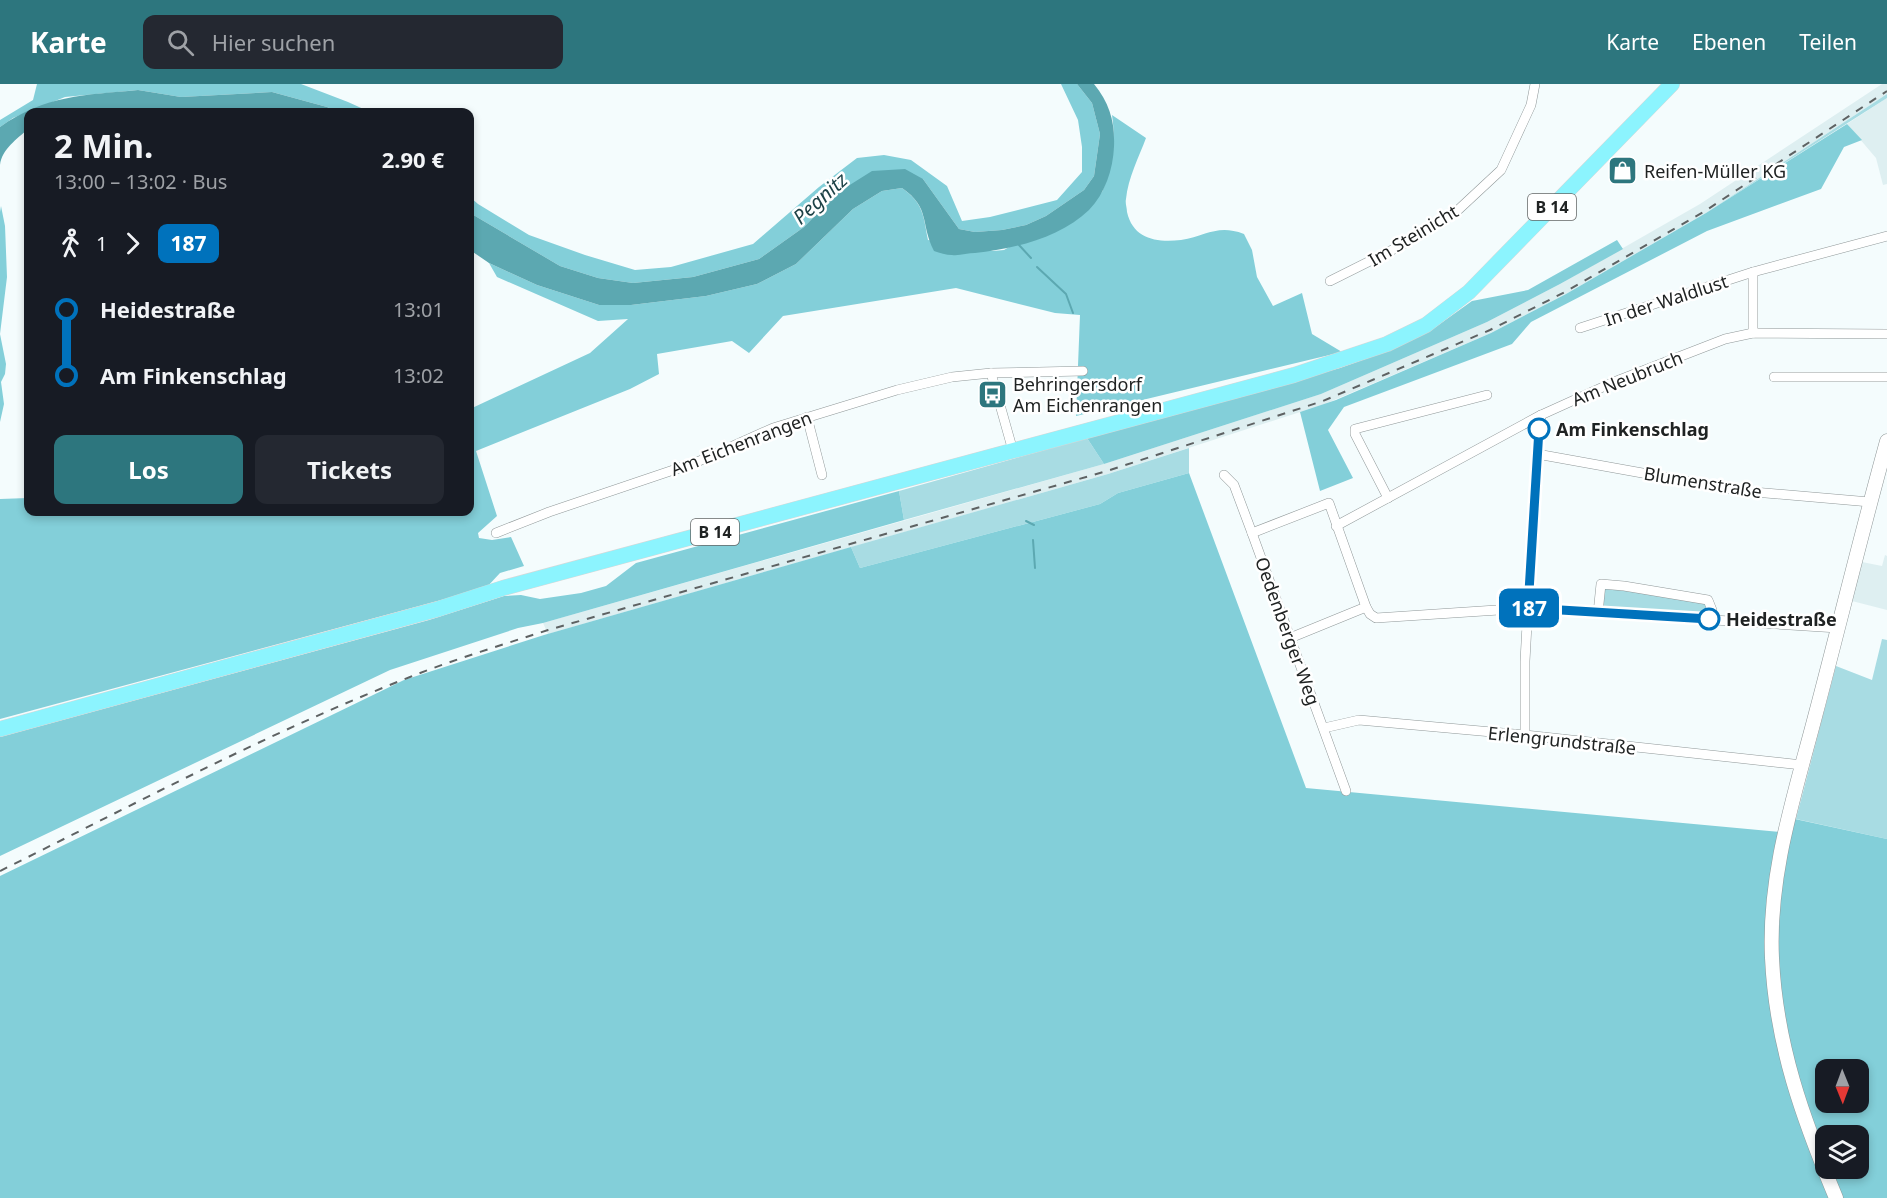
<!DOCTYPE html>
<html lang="de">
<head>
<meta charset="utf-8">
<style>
  body { margin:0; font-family:"Noto Sans",sans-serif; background:#242831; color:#f1f3f6; height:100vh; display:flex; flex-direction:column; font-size:22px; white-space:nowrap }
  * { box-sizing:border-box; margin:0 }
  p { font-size:20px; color:#9ea1a6 }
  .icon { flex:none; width:33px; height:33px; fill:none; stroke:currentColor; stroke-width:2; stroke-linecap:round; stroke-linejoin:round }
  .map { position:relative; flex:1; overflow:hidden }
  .side { position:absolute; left:24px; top:24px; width:450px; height:408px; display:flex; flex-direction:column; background:#171b24; border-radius:12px; box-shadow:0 3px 9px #0003 }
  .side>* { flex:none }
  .badge { padding:0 12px; border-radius:9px; font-size:21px; line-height:39px }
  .needle { width:39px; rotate:179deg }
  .fabs { position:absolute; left:1815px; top:975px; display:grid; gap:12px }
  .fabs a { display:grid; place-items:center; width:54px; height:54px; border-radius:12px; background:#171b24; box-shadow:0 3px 9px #0003; font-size:30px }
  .map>.badge { position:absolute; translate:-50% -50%; box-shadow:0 0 0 3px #fff }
  .legs { display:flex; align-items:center; gap:9px; height:66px; padding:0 30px; font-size:20px }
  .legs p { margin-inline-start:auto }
  .overview { display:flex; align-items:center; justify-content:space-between; height:102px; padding:0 30px }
  h1 { font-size:33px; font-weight:700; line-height:45px }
  .primary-button { display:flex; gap:12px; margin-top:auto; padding:12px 30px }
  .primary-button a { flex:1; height:69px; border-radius:12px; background:#2d767e; color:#fff; font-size:24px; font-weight:700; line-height:69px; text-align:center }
  .primary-button a+a { background:#242831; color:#f1f3f6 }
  ul { padding:0 30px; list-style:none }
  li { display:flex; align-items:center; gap:21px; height:66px; font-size:22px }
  li i { display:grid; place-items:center; width:9px; height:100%; margin:0 8px; background:currentColor }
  li i::after { content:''; width:15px; height:15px; margin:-8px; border:4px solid; border-radius:50%; background:#171b24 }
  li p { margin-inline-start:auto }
  li:first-child i { background:linear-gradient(#0000 50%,currentColor 0) }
  li:last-child i { background:linear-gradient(currentColor 50%,#0000 0) }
  header { display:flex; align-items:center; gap:36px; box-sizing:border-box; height:84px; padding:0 30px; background:#2d767e; color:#fff }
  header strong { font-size:28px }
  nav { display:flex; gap:33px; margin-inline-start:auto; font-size:21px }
  .search { width:420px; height:54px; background:#242831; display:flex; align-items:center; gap:15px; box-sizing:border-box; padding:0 21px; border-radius:12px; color:#9ea1a6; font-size:22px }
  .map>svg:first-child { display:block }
  .built { fill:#deeff1 }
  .green { fill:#a8dce3 }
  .forest { fill:#83cfd9; fill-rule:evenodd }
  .water { fill:#5ca8b1 }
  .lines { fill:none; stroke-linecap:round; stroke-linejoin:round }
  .stream { stroke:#5ca8b1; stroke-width:2 }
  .street-casing { stroke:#909899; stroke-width:10 }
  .secondary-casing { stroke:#909899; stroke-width:15 }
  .primary-casing { stroke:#d7d7d7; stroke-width:16 }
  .street { stroke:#fff; stroke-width:9 }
  .secondary { stroke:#fff; stroke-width:14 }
  .primary { stroke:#8cf4fe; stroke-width:15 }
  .rail { stroke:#5e6263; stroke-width:2; stroke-dasharray:8 8; stroke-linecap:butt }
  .line-1-casing { stroke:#fff; stroke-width:14 }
  .line-1 { stroke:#0072bc; stroke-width:9 }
  .stop-1-dot { fill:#fff; stroke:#0072bc; stroke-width:3 }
  .labels { text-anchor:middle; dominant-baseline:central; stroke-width:5; stroke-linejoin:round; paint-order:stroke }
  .shield { fill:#fff; stroke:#636565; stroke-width:1.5 }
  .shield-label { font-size:16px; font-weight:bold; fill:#202323 }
  .poi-label { font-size:18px; fill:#202323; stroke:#fff; text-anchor:start }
  .street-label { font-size:18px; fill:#202323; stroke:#fff }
  .stop-label { font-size:18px; font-weight:bold; fill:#202323; stroke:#fff; text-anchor:start }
  .water-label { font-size:20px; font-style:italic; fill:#1d4247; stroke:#fff }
</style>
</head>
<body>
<header>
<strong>Karte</strong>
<div class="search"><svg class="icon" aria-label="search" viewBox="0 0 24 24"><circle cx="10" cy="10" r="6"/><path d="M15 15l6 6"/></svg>Hier suchen</div>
<nav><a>Karte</a><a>Ebenen</a><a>Teilen</a></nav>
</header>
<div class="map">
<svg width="1887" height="1114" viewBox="0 0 1887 1114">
  <rect width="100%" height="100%" fill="#f4fcfd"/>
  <g class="built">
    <path d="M1882 0H1887V10L1706 129 1566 210 1491 249 1325 320 1108 390 548 550 543 539 1104 380 1321 310 1487 238 1560 200 1700 120Z"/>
    <path d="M1887 14V100L1883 101 1876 74 1847 40Z"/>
    <path d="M1885 471 1887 472V526L1852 517 1862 478 1882 482Z"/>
  </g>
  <g class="green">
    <path d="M1887 10V14L1706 129Z"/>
    <path d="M1087 354 1104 380 904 436 899 407Z"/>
    <path d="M1189 364V389L1118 409 1100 420 860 484 851 463 1108 390Z"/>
    <path d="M1604 504 1704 517 1708 524 1703 531 1601 524Z"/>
    <path d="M1882 555 1887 556V755L1796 735 1836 582 1872 596Z"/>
  </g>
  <g class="forest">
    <path d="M37 0H301L348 18 370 28H337L327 23 272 8 181 13 138 6 65 13 13 34 0 43V36L33 16Z"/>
    <path d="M1061 0H1077L1092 19 1100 50 1094 92 1084 106 1046 132 1026 141 1002 146 975 148 959 145 923 95 837 109 804 143 759 175 693 193 633 199 598 194 560 182 470 129V113L478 120 529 151 585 171 635 186 671 183 753 160 819 103 857 74 884 71 911 76 947 102 962 137 990 133 1057 116 1082 88V63L1078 36Z"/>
    <path d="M1112 31 1146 54C1139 73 1128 94 1126 115 1125 119 1127 124 1127 128 1133 155 1157 159 1181 156 1207 152 1217 140 1244 150L1252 166 1257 193 1273 222 1302 209 1312 250 1342 268 1076 332 1080 231 1055 229 956 204 783 232 749 269 732 257 657 270 659 290 630 305 476 367 497 432 478 449 479 454 492 456 511 453 524 482 500 489 486 504 0 635V415L28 414V428H470V325L590 269 628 235 598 237 497 193 489 179 537 201 599 221H631L706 212 757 200 796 180 853 125 882 107 902 104C924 120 923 131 928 156L993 167 1004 166 1102 108C1113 82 1116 58 1112 31Z"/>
    <path d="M1847 40 1862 56 1844 63 1821 105 1707 147 1531 238 1512 260 1344 323 1328 346 1353 394 1320 407 1300 328 1336 316 1491 249 1566 210 1706 129Z"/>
    <path d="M1 122 5 142 7 193 0 250 6 280 5 290 1 298 4 320 0 338V128Z"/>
    <path d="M1617 156 1623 165 1560 200 1487 238 1321 310 1104 380 1087 354 1340 284 1387 267 1437 242 1472 217 1528 206Z"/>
    <path d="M1189 389 1306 704 1791 749 1795 735 1887 755V1114H0V792L404 596 544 551 851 463 860 484 1100 420 1118 409ZM1826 986H1858V1018H1826ZM1826 1052H1858V1084H1826Z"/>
    <path d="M899 407 904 436 543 539 518 544 390 586 0 772V653L429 536 504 512 521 511 540 515 581 509 606 502 636 479Z"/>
  </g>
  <g class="water">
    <path d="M1077 0H1094C1110 20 1115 38 1114 63 1113 85 1105 110 1089 126 1060 154 1013 165 975 169 968 169 959 172 952 171 946 171 940 169 934 167 920 140 931 124 902 104L882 107 853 125 796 180 757 200 706 212 631 221H599L537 201 489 179 470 166V129L560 182 598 194 633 199 693 193 759 175 804 143 837 109 872 87 905 85 923 95 959 145 975 148 1002 146 1026 141 1046 132 1084 106 1094 92 1100 50 1092 19Z"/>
    <path d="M138 6 181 13 272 8 327 23 337 28H293L270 24 240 28H28V45C17 55 2 65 0 81V43C45 11 85 11 138 6Z"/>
  </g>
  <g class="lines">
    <g class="stream">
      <path d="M1019 161 1031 174"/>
      <path d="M1037 183 1066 210 1073 229"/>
      <path d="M1026 437 1034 441"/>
      <path d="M1033 456 1035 484"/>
    </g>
    <defs>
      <g id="street">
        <path d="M1330 197 1402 161 1458 126 1501 86 1531 21 1535 0"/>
        <path d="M1580 244 1753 188"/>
        <path d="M1753 249V188L1887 152"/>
        <path d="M991 289 1013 367"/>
        <path d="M1774 293H1887"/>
        <path d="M807 333 822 391"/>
        <path d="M1537 370 1742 407 1870 418"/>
        <path d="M1224 391 1234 401 1252 449 1346 707"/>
        <path d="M1388 414 1355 350V345L1487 311"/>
        <path d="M1336 442 1541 331 1614 298 1725 255 1753 249 1887 250"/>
        <path d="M496 449 549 428 697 378 773 344 897 306 952 293 991 289 1083 287"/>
        <path d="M1252 449 1329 419 1366 523 1370 530 1376 534 1528 524 1838 544"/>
        <path d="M1598 529 1601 500 1624 502 1708 516 1712 526 1709 535"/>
        <path d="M1290 554 1366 523"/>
        <path d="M1324 644 1359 636 1525 651 1802 681"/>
        <path d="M1525 651V577L1537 357 1541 331"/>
      </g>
      <path id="secondary" d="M1836 1114C1803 1035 1776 961 1772 874 1768 789 1795 710 1816 629 1840 538 1862 447 1887 357"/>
      <path id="primary" d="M0 645 438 525 503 504 1294 291 1387 260 1426 241 1469 208 1672 0"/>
    </defs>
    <use href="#street" class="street-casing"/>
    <use href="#secondary" class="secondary-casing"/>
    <use href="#primary" class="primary-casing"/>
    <use href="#street" class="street"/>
    <use href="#secondary" class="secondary"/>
    <use href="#primary" class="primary"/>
    <path class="rail" d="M0 787C135 720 269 648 410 593 455 575 502 561 548 546L1107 387 1323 317 1490 246 1565 208 1705 127 1887 7"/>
  </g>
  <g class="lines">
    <defs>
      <path id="line-1" d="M1539 345 1528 524 1709 535"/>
    </defs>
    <use href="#line-1" class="line-1-casing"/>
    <use href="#line-1" class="line-1"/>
  </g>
  <defs>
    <symbol id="shop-square" viewBox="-11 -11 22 22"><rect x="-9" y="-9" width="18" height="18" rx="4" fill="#2d767e" stroke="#fff"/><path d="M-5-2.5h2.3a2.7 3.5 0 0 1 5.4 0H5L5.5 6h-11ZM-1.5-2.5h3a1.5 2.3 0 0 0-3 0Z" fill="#fff"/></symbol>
    <symbol id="bus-square" viewBox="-11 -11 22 22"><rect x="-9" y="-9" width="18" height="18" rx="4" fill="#2d767e" stroke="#fff"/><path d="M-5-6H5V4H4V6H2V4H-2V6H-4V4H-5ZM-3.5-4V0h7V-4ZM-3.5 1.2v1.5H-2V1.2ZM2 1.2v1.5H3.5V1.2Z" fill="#fff"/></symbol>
  </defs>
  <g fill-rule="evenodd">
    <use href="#shop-square" x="1606" y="70" width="33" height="33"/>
    <use href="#bus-square" x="976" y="294" width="33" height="33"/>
  </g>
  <g class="stop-1-dot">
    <circle cx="1539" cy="345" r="10"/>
    <circle cx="1709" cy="535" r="10"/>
  </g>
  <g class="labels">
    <g class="shield">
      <rect x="1528" y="110" width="48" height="26" rx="4.5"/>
      <rect x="691" y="435" width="48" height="26" rx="4.5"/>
    </g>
    <g class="shield-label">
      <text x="1552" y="123">B 14</text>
      <text x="715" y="448">B 14</text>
    </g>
    <g class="poi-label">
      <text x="1644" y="87">Reifen-Müller KG</text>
      <text x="1013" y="300">Behringersdorf<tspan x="1013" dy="21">Am Eichenrangen</tspan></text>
    </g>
    <g class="street-label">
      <text transform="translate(1413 151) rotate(-31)">Im Steinicht</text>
      <text transform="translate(1666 216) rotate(-18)">In der Waldlust</text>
      <text transform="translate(1627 294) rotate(-22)">Am Neubruch</text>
      <text transform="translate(741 359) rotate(-21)">Am Eichenrangen</text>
      <text transform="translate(1703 398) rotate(9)">Blumenstraße</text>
      <text transform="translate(1288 547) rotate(70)">Oedenberger Weg</text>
      <text transform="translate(1562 656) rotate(6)">Erlengrundstraße</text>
    </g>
    <g class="stop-label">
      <text x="1556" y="345">Am Finkenschlag</text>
      <text x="1726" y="535">Heidestraße</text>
    </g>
    <g class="water-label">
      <text transform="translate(820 114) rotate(-42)">Pegnitz</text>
    </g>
  </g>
</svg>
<div class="fabs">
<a><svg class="needle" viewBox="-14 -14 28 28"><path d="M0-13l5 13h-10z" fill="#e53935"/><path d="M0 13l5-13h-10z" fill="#9ea1a6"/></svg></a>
<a><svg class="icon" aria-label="layers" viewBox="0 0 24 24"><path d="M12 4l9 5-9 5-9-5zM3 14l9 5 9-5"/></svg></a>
</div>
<b class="badge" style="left:1529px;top:524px;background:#0072bc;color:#fff">187</b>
<section class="side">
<div class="overview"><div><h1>2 Min.</h1><p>13:00 – 13:02 · Bus</p></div><b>2.90 €</b></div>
<div class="legs"><svg class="icon" aria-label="walk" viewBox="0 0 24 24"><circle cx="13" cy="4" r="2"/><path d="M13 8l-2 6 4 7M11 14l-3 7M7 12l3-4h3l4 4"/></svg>1<svg class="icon" aria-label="forward" viewBox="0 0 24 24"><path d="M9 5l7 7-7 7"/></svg><b class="badge" style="background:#0072bc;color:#fff">187</b></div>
<ul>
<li><i style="color:#0072bc"></i><b>Heidestraße</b><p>13:01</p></li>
<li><i style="color:#0072bc"></i><b>Am Finkenschlag</b><p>13:02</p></li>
</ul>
<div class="primary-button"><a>Los</a><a>Tickets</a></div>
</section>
</div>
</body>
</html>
